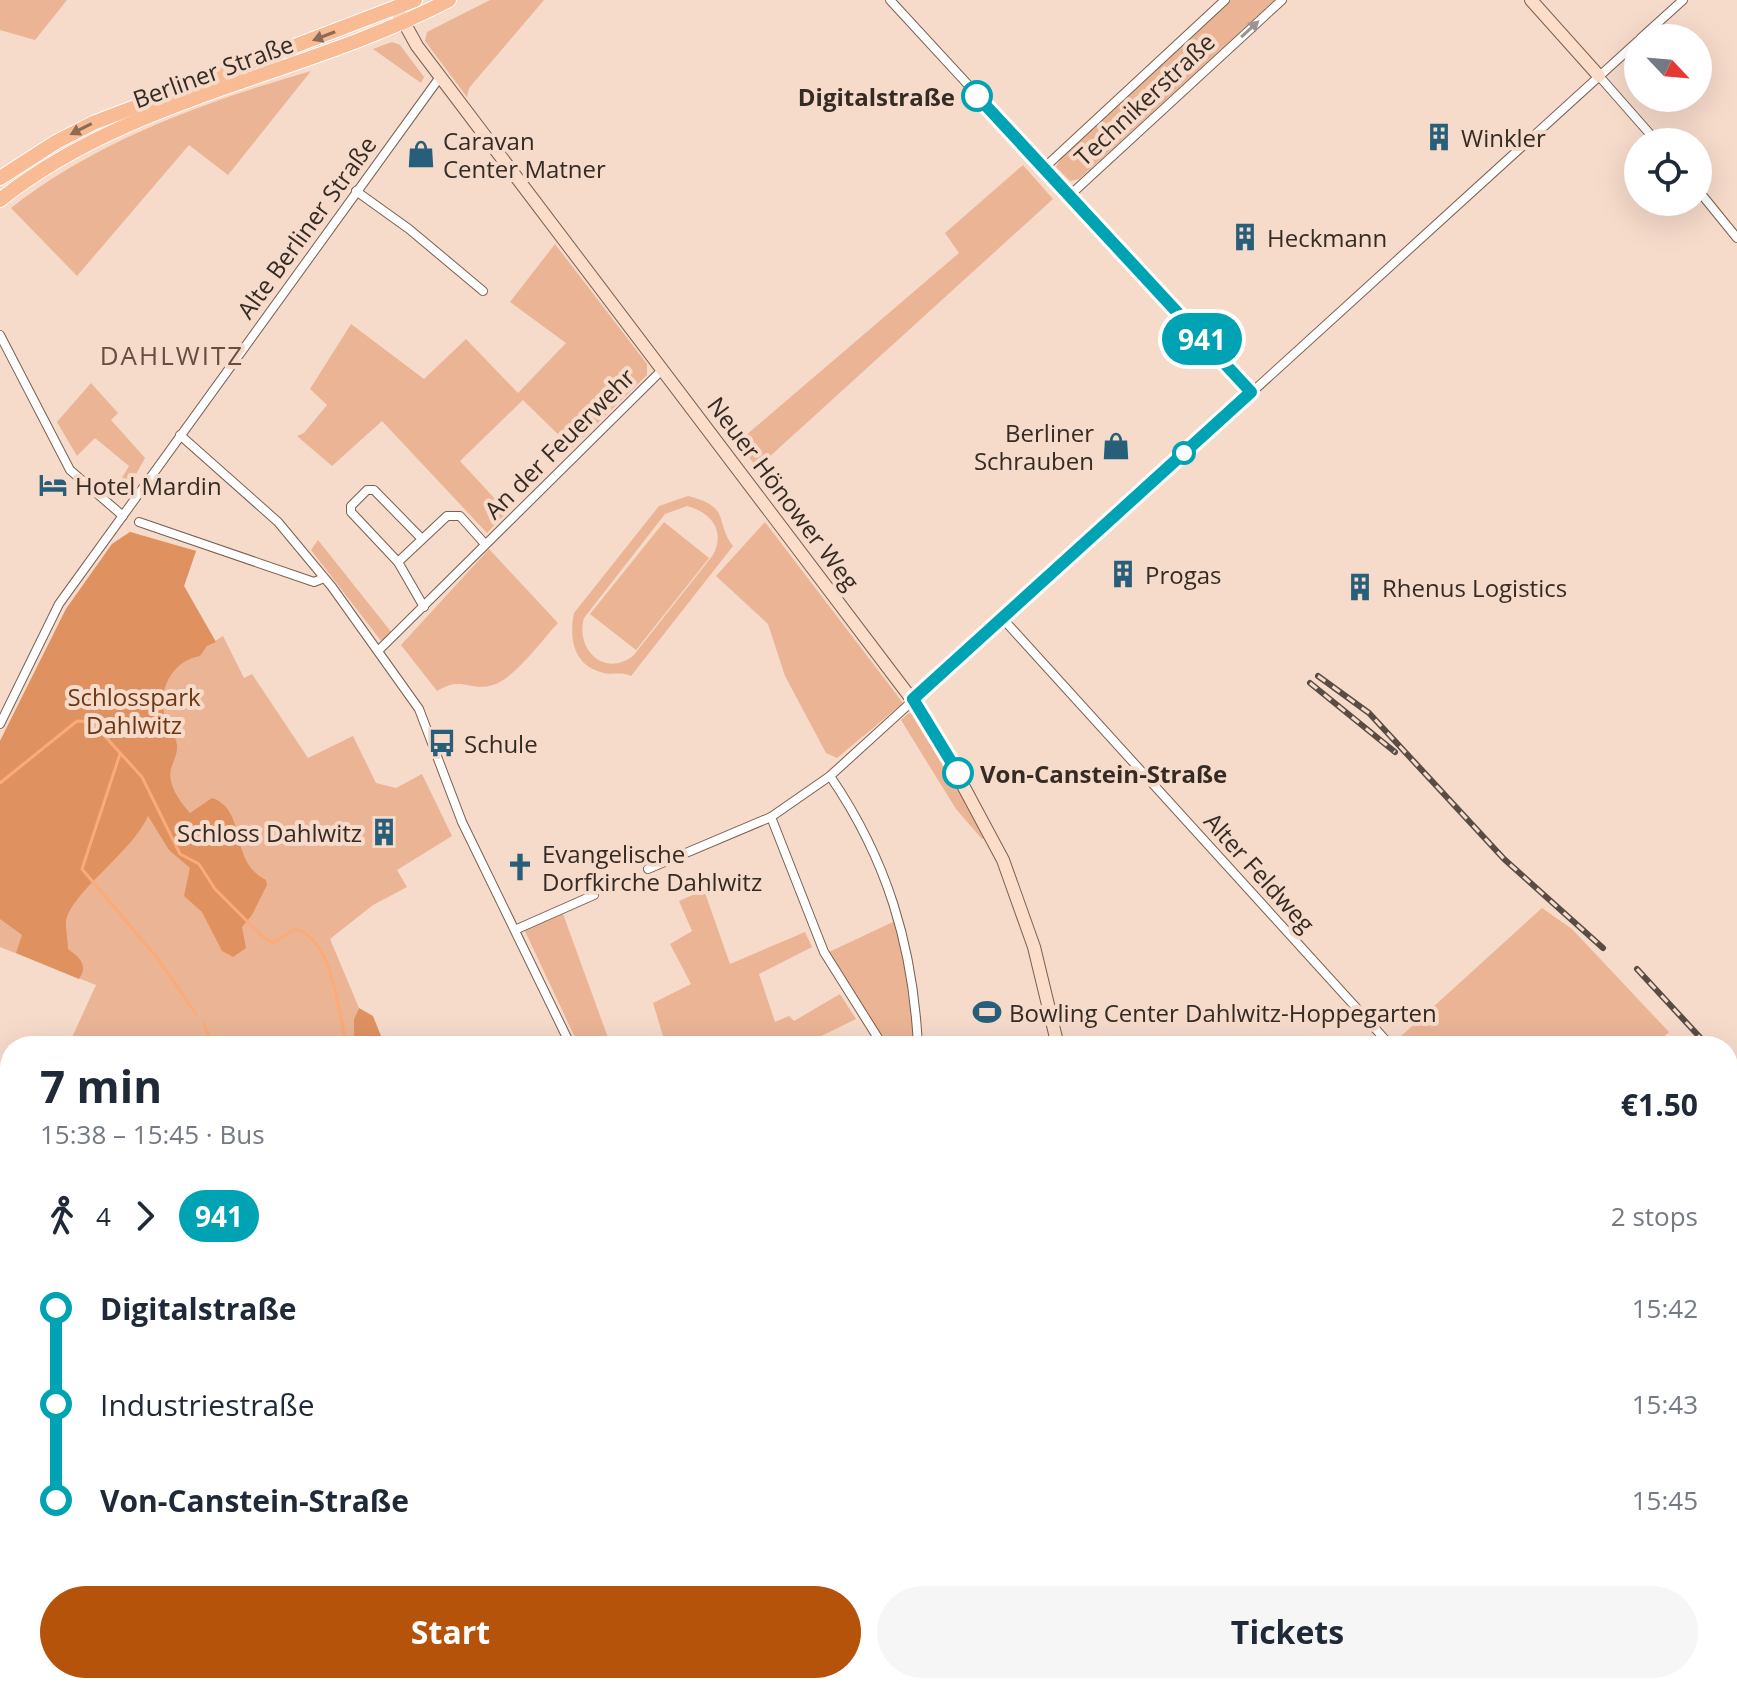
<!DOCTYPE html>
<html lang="en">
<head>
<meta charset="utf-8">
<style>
  body { margin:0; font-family:"Open Sans",sans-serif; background:#f6f6f7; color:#1f2937; height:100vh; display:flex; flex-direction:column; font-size:30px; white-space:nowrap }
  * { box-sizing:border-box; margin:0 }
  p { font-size:26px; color:#747a83 }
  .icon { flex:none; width:44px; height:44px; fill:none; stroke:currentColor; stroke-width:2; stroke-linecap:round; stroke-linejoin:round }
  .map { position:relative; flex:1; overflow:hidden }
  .drawer { position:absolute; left:0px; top:1036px; width:1738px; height:658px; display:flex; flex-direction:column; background:#fff; border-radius:32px 32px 0 0; box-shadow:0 8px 32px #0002 }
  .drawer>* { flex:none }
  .badge { padding:0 16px; border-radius:26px; font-size:28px; line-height:52px }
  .needle { width:52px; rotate:116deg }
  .fabs { position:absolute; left:1624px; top:24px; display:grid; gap:16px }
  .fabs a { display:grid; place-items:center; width:88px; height:88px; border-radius:50%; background:#fff; box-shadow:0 8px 32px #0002; font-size:40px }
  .map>.badge { position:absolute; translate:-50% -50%; box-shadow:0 0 0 4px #fff }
  .legs { display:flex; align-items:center; gap:12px; height:88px; padding:0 40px; font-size:26px }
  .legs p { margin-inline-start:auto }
  .headline { display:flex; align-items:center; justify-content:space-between; height:136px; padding:0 40px }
  h1 { font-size:44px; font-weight:700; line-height:60px }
  .cta { display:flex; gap:16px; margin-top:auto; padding:16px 40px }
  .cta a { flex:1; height:92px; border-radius:48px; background:#b45309; color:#fff; font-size:32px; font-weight:700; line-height:92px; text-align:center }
  .cta a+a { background:#f6f6f7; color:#1f2937 }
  ul { padding:0 40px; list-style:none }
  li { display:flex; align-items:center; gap:28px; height:96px; font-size:30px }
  li i { display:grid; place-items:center; width:12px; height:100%; margin:0 10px; background:currentColor }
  li i::after { content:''; width:20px; height:20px; margin:-10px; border:6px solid; border-radius:50%; background:#fff }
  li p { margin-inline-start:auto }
  li:first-child i { background:linear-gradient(#0000 50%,currentColor 0) }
  li:last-child i { background:linear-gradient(currentColor 50%,#0000 0) }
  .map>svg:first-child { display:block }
  .green { fill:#ebb595; fill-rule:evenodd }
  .forest { fill:#e09160 }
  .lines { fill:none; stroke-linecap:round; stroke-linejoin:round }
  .stream { stroke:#fbaa78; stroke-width:3 }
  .street-casing { stroke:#786052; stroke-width:10 }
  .secondary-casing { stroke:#786052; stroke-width:14 }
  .primary-casing { stroke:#fff; stroke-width:16 }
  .street { stroke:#fff; stroke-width:8 }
  .secondary { stroke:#fbddc9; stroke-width:12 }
  .primary { stroke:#f8bb94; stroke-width:14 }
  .rail-casing { stroke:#594c44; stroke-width:6 }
  .rail { stroke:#f6daca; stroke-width:3; stroke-dasharray:9; stroke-linecap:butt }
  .oneway { fill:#9a9592 }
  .oneway2 { fill:#8d6c57 }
  .line-1-casing { stroke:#fff; stroke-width:18 }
  .line-1 { stroke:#00a3b4; stroke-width:12 }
  .stop-1-dot { fill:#fff; stroke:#00a3b4; stroke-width:4 }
  .labels { text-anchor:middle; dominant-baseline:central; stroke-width:8; stroke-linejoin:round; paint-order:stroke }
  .street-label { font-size:24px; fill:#352b25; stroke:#f6daca }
  .stop-label { font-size:24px; font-weight:bold; fill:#352b25; stroke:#f6daca; text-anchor:end }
  .poi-label { font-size:24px; fill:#352b25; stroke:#f6daca; text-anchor:start }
  .park-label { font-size:24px; fill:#6d3915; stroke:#f6daca }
  .neighbourhood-label { font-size:26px; letter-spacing:2px; fill:#664f42; stroke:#f6daca }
</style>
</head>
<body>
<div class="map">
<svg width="1737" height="1693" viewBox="0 0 1737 1693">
  <rect width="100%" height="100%" fill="#f6daca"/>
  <g class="green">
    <path d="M0 0H67L35 40 0 30Z"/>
    <path d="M490 0H544L469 88 467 97 425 41 427 32Z"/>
    <path d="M1230 0H1275L1079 179 1070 181 1056 167 1062 156Z"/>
    <path d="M392 42 400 45 424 77 421 83 373 49Z"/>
    <path d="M311 71 228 175 189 145 77 276 11 208C97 140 207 101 311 71Z"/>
    <path d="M1023 165 1053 199 757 468 738 442 959 253 945 233Z"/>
    <path d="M555 244 647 364V375L572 448 523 400 460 461 507 512 487 533 382 421 332 466 297 436 304 433 327 405 310 389 351 324 424 379 466 339 518 393 566 343 510 302Z"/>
    <path d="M91 383 118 413 111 420 145 458 125 494 117 486 129 466 95 438 77 456 57 422Z"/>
    <path d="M688 496C732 507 714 521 733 546L631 676C621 671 611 676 600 672 573 664 569 637 574 613L659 506ZM687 506C711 512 726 531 713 555L633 656C604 678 575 649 584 618L665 514Z"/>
    <path d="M664 522 709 558 636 650 590 614Z"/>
    <path d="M765 522 903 703 837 758 826 753 785 676 768 624 716 576Z"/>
    <path d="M130 532 196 551 184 586 215 641 223 636 244 678 252 674 308 758 353 736 376 783 396 788 422 774 452 836 397 870 407 887 373 905 330 939 359 1008 354 1019V1046H68L96 985 0 947V741L66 609 112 544Z"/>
    <path d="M318 540 392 633 382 642 311 550Z"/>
    <path d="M489 549 558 623C543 639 514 679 493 685 470 692 462 675 437 691L401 645Z"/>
    <path d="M909 713 915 715 986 837 982 839 956 809 901 720Z"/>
    <path d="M704 890 730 964 805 932 812 947 759 974 775 1022 789 1016 794 1021 840 994 856 1019 801 1046H666L653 1003 691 984 670 944 692 931 679 901Z"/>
    <path d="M1542 908 1572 929 1669 1032 1654 1046H1406L1399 1038Z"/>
    <path d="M563 914 611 1046H579L524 929Z"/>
    <path d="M895 921 907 965 916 1046H887L829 952Z"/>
    <path d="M10 1214V1334L0 1330V1220Z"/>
    <path d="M269 1684H349L348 1693H269Z"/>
    <path d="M591 1684H655L654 1693H587Z"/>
  </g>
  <g class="forest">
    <path d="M130 532 196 551 184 586 216 642 207 646 200 656C172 661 157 690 165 717 168 726 176 736 177 745 178 753 173 762 171 769 167 784 180 802 190 813L212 798C248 810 228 861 266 880L267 885 252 915 242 927 246 948 233 957 222 951 202 912 184 896 190 868 169 850 148 816C133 852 66 896 66 924 66 932 68 941 68 949 79 957 89 965 79 979L16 953 22 935 0 919V741L66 609 112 544Z"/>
    <path d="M359 1008 373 1016 385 1046H354V1019Z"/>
    <path d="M10 1529V1684H125L97 1693H0V1547Z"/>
    <path d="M447 1684H591L587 1693H448Z"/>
  </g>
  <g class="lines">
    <g class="stream">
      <path d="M120 754 82 869 158 959 196 1014"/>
      <path d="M0 783 77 721 92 722 142 777 180 854 199 864 215 889 264 938 273 943 295 929C334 939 337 1010 347 1046"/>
      <path d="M204 1024 213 1046"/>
      <path d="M449 1684 450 1693"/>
      <path d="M348 1693 349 1684"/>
    </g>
    <defs>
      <g id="street">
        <path d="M890 0 1251 392"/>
        <path d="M1641 38 1683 0"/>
        <path d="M1599 76 1657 142"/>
        <path d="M1044 168 1225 0"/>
        <path d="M1698 190 1737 238"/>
        <path d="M356 191 409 229 483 291"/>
        <path d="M1069 196 1282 0"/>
        <path d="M0 335 70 470 123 516"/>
        <path d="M180 435 278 522 332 587 419 709 462 822 571 1046"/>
        <path d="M139 522 314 582 324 578"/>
        <path d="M398 562 351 512V506L367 490H374L422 539"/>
        <path d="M424 607 398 562 447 516H460L485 544"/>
        <path d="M1003 619 1391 1046"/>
        <path d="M378 651 662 370"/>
        <path d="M0 724 59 604 440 77"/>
        <path d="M830 776C887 859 913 946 918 1046"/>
        <path d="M771 817 824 952 883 1046"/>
        <path d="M648 869 771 817 830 776 1638 41"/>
        <path d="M517 929 594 895"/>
        <path d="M0 1337 10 1341"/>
        <path d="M0 1534 10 1516"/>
        <path d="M964 1684 967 1693"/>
        <path d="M1496 1688 1536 1693"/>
        <path d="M1243 1693 1244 1684"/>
      </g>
      <g id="secondary">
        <path d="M1531 0 1599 76"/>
        <path d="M396 8 417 46 929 722 1003 860 1034 947 1058 1046"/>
        <path d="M1728 1533 1737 1535"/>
        <path d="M821 1684 824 1693"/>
      </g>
      <g id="primary">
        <path d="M0 178 56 142 93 123 415 0"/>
        <path d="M0 200C130 96 304 76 449 0"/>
      </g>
    </defs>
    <use href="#street" class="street-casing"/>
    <use href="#secondary" class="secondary-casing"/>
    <use href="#primary" class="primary-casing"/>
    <use href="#street" class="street"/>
    <use href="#secondary" class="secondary"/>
    <use href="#primary" class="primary"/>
    <defs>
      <g id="rail">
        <path d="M1318 676 1369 713 1504 859 1603 948"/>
        <path d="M1310 683 1395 752"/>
        <path d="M1637 969 1708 1046"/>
        <path d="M1728 1080 1737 1090"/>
      </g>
    </defs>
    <use href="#rail" class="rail-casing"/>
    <use href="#rail" class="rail"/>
  </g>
  <defs><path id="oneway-solid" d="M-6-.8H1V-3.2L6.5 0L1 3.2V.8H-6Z" transform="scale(2)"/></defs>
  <use class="oneway" href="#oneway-solid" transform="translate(1250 29) rotate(-43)"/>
  <g class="oneway2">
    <use href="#oneway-solid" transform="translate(324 36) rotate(159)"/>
    <use href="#oneway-solid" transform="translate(81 129) rotate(153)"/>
  </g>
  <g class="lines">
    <defs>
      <path id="line-1" d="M958 773 913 699 1251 392 977 96"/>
    </defs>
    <use href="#line-1" class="line-1-casing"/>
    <use href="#line-1" class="line-1"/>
  </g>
  <defs>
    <symbol id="building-bare" viewBox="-9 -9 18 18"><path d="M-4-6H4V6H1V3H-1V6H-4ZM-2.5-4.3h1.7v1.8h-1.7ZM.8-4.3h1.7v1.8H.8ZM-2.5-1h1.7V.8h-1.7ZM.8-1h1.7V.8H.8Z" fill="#275e79" stroke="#f6daca" stroke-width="2.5" paint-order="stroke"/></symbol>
    <symbol id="shop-bare" viewBox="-9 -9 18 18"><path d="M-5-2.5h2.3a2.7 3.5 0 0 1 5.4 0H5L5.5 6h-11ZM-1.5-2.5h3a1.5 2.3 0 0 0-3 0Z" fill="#275e79" stroke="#f6daca" stroke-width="2.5" paint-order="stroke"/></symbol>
    <symbol id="hotel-bare" viewBox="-9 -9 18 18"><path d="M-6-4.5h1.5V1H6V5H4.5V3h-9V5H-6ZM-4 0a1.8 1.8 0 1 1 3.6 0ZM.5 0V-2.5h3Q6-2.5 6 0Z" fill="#275e79" stroke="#f6daca" stroke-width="2.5" paint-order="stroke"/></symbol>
    <symbol id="bus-bare" viewBox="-9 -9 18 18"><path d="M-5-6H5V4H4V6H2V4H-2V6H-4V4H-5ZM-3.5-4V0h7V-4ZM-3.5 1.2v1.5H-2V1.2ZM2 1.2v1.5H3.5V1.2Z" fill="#275e79" stroke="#f6daca" stroke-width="2.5" paint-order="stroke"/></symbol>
    <symbol id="church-bare" viewBox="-9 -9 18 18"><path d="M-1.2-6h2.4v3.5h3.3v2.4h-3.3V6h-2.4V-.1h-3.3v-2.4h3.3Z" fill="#275e79" stroke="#f6daca" stroke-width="2.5" paint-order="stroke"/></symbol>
    <symbol id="stadium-bare" viewBox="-9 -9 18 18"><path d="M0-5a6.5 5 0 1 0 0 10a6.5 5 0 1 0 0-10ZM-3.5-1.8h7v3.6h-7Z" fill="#275e79" stroke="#f6daca" stroke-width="2.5" paint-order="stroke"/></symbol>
  </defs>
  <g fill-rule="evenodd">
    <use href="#building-bare" x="1419" y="117" width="40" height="40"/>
    <use href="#shop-bare" x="401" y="134" width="40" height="40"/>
    <use href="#building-bare" x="1225" y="217" width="40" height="40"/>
    <use href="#shop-bare" x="1096" y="426" width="40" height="40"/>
    <use href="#hotel-bare" x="33" y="465" width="40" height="40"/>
    <use href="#building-bare" x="1103" y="554" width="40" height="40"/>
    <use href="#building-bare" x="1340" y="567" width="40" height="40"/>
    <use href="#bus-bare" x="422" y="723" width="40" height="40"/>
    <use href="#building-bare" x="364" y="812" width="40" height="40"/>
    <use href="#church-bare" x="500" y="847" width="40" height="40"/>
    <use href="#stadium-bare" x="967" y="992" width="40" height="40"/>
  </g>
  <g class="stop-1-dot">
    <circle cx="977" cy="96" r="14"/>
    <circle cx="1184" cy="453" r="10"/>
    <circle cx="958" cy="773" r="14"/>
  </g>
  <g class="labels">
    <g class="street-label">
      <text transform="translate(213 71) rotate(-20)">Berliner Straße</text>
      <text transform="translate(1144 99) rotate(-43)">Technikerstraße</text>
      <text transform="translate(306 227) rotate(-54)">Alte Berliner Straße</text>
      <text transform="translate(559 443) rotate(-45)">An der Feuerwehr</text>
      <text transform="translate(784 493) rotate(53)">Neuer Hönower Weg</text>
      <text transform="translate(1260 872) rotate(48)">Alter Feldweg</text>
    </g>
    <g class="stop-label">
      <text x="955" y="96">Digitalstraße</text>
      <text x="980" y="773" text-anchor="start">Von-Canstein-Straße</text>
    </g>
    <g class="poi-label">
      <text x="1461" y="137">Winkler</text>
      <text x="443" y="140">Caravan<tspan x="443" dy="28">Center Matner</tspan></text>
      <text x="1267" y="237">Heckmann</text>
      <text x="1094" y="432" text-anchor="end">Berliner<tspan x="1094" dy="28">Schrauben</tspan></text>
      <text x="75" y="485">Hotel Mardin</text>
      <text x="1145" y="574">Progas</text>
      <text x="1382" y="587">Rhenus Logistics</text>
      <text x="464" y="743">Schule</text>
      <text x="362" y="832" text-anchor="end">Schloss Dahlwitz</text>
      <text x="542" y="853">Evangelische<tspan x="542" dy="28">Dorfkirche Dahlwitz</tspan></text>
      <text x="1009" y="1012">Bowling Center Dahlwitz-Hoppegarten</text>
    </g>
    <g class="park-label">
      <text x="134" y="696">Schlosspark<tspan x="134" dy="28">Dahlwitz</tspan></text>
    </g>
    <g class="neighbourhood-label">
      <text x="172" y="355">DAHLWITZ</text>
    </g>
  </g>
</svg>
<div class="fabs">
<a><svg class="needle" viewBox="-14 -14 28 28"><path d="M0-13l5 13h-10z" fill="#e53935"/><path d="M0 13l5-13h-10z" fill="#747a83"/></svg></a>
<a><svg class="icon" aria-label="locate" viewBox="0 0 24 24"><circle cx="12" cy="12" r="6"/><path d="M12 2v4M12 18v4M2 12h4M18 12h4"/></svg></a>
</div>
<b class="badge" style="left:1202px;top:339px;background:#00a3b4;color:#fff">941</b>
<section class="drawer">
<div class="headline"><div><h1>7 min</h1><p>15:38 – 15:45 · Bus</p></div><b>€1.50</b></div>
<div class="legs"><svg class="icon" aria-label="walk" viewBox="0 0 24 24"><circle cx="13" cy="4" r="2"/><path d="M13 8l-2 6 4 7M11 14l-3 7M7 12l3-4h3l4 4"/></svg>4<svg class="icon" aria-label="forward" viewBox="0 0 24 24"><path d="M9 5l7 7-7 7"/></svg><b class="badge" style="background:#00a3b4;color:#fff">941</b><p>2 stops</p></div>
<ul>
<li><i style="color:#00a3b4"></i><b>Digitalstraße</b><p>15:42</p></li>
<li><i style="color:#00a3b4"></i><span>Industriestraße</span><p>15:43</p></li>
<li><i style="color:#00a3b4"></i><b>Von-Canstein-Straße</b><p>15:45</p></li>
</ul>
<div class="cta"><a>Start</a><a>Tickets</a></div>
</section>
</div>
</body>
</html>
